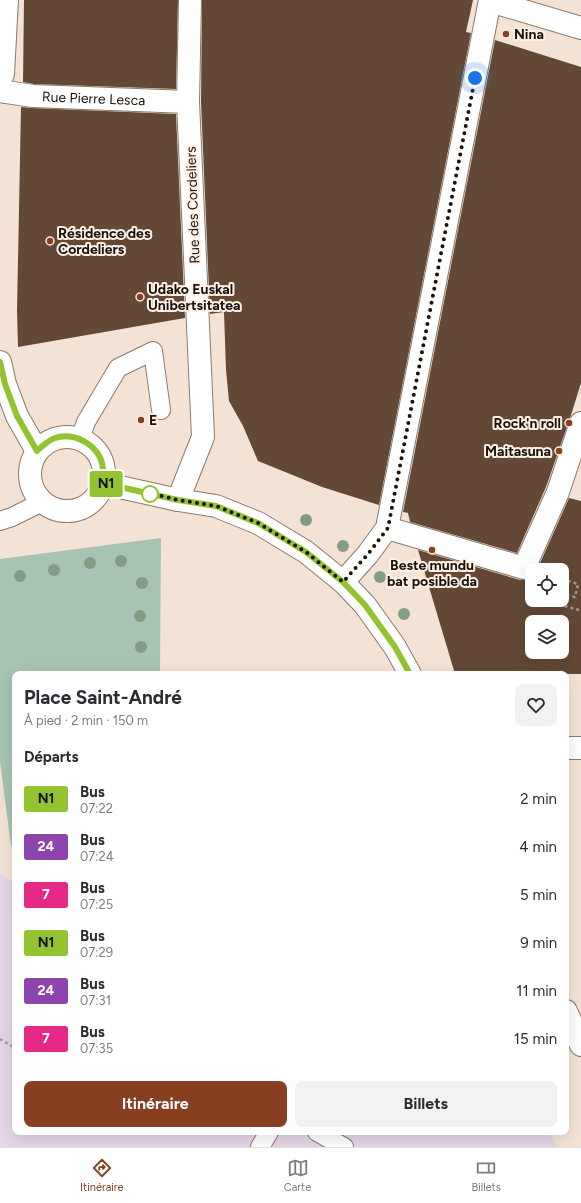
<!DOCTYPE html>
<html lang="fr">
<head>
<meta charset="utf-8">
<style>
  body { margin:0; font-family:Figtree,sans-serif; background:#f2f2f3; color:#2b2b33; height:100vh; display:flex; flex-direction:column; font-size:15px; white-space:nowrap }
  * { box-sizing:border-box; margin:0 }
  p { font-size:13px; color:#7c7c81 }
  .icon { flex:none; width:22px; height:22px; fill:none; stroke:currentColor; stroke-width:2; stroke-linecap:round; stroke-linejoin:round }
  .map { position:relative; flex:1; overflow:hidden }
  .sheet { position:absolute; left:12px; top:671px; width:557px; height:464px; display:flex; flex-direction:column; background:#fff; border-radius:8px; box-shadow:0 4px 16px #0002 }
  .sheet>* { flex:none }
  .badge { padding:0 8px; border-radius:3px; font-size:14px; line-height:26px }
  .tools { position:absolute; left:525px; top:563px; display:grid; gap:8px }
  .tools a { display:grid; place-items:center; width:44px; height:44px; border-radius:8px; background:#fff; box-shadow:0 4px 16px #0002; font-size:20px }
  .you { position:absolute; width:20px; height:20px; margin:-10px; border:3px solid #fff; border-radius:50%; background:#1a73e8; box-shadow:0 0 0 6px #1a73e833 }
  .map>.badge { position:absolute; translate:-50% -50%; box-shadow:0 0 0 2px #fff }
  h2 { padding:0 12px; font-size:15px; line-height:36px }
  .round { display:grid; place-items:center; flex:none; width:42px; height:42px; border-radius:8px; background:#f2f2f3 }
  .head { display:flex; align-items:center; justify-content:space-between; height:68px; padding:0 12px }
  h1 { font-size:19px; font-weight:700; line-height:30px }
  .primary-button { display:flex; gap:8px; margin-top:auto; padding:8px 12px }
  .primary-button a { flex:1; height:46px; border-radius:8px; background:#873e21; color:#fff; font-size:16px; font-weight:700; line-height:46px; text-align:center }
  .primary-button a+a { background:#f2f2f3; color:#2b2b33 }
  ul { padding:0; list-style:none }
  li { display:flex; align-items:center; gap:12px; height:48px; padding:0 12px }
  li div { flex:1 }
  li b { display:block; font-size:15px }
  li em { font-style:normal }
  li .badge { min-width:44px; font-weight:700; text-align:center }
  .tabs { display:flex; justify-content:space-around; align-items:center; height:56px; border-top:1px solid #e1e1e2; background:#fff; font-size:11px; color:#7c7c81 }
  .tabs a { display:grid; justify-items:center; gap:2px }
  .tabs .active { color:#873e21 }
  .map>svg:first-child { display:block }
  .education { fill:#e6d6e8 }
  .green { fill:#a6c4b1 }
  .building { fill:#634935; fill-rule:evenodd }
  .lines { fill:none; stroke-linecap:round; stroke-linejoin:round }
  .lane-casing { stroke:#897a6d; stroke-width:20 }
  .street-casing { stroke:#897a6d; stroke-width:24 }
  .secondary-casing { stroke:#897a6d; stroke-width:24 }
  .path { stroke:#a6998e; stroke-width:2.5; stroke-dasharray:3 3; stroke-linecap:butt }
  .lane { stroke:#fff; stroke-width:18 }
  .street { stroke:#fff; stroke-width:22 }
  .secondary { stroke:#fff; stroke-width:22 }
  .tree { fill:#849b84 }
  .line-casing { stroke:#fff; stroke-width:9 }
  .line { stroke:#94c331; stroke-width:6 }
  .walk { stroke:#19130e; stroke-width:4; stroke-dasharray:0 7.2 }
  .poi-dot { fill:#873e21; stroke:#fff0e5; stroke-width:1.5 }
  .stop-dot { fill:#fff; stroke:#94c331; stroke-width:2 }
  .labels { text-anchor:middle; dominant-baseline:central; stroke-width:4; stroke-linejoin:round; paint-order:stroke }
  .poi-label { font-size:14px; font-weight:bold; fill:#19130e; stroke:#fff0e5; text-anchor:start }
  .street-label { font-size:14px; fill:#19130e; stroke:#fff0e5 }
</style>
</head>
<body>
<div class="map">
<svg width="581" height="1147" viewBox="0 0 581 1147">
  <rect width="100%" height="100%" fill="#f4e3d5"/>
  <path class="education" d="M0 874 15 883V1132H547L556 1143 558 1147H0Z"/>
  <path class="green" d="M161 538 160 674H15V850L11 846 0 762V559Z"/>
  <g class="building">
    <path d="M24 0H178L176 89 34 84 23 82Z"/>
    <path d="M202 0H473L466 32 471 33 379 505 322 487 258 461 243 426 229 401 226 370 224 312 210 314 201 102Z"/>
    <path d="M495 40 581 67V383L571 415 546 487 517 553 410 522 408 513 403 512Z"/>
    <path d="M21 107 32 108 176 114 185 318 18 347 17 311Z"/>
    <path d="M569 498 581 501V674H455L418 550 520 580H527L532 578V600H562V570H537ZM532 622H562V652H532Z"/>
  </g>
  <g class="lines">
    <defs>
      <g id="lane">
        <path d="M80 439 86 422 118 368 153 351 161 410"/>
        <path d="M0 521 12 517 42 502"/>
        <path d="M317 1132 344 1147"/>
        <path d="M260 1147 269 1132"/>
      </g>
      <g id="street">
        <path d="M490 1 581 28"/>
        <path d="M0 75 3 74 7 0"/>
        <path id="s1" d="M0 91 33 96 188 102"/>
        <path d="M178 500 203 437 188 102 190 0"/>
        <path d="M387 528 524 568 558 492 581 423"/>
        <path d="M343 582 368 554 387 528 490 0"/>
        <path d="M566 748H581"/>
      </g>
      <g id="secondary">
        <path d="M0 362 5 384 17 416 37 451"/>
        <circle cx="67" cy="474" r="37"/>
        <path d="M102 483 178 500 216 506 258 523 306 552 343 582 365 605 395 647 410 674"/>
        <path d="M566 1011 581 1045"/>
      </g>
    </defs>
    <use href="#lane" class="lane-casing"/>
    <use href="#street" class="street-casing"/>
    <use href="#secondary" class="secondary-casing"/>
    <g class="path">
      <path d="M562 579 578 584 575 597 562 594"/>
      <path d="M558 600 557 604 579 610"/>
      <path d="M0 1039 15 1048"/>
    </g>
    <use href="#lane" class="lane"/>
    <use href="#street" class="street"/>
    <use href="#secondary" class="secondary"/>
  </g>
  <g class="tree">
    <circle cx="306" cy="520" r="6"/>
    <circle cx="343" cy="546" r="6"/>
    <circle cx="121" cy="561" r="6"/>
    <circle cx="90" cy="563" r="6"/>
    <circle cx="54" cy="570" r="6"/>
    <circle cx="20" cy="576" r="6"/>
    <circle cx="380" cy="577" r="6"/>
    <circle cx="142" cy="583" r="6"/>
    <circle cx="404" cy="614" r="6"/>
    <circle cx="140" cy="616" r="6"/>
    <circle cx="141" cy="647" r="6"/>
  </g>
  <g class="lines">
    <defs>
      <path id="line" d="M0 362 5 384 17 416 37 451C42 446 47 441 55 438 76 431 102 447 103 470 104 474 103 479 102 483L178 500 216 506 258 523 306 552 343 582 365 605 395 647 410 674"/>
    </defs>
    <use href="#line" class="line-casing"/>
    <use href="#line" class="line"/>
    <path class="walk" d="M150 494 149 493 178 500 216 506 258 523 306 552 343 582 368 554 388 528 475 78"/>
  </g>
  <g class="poi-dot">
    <circle cx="506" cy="34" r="4"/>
    <circle cx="50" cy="241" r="4"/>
    <circle cx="140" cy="297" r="4"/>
    <circle cx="141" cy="420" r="4"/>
    <circle cx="569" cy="423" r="4"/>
    <circle cx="559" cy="451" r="4"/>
    <circle cx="432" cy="550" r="4"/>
  </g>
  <circle class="stop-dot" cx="150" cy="494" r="8"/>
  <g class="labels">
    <g class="poi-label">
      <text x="514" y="34">Nina</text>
      <text x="58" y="233">Résidence des<tspan x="58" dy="16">Cordeliers</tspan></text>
      <text x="148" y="289">Udako Euskal<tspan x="148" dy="16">Unibertsitatea</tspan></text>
      <text x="149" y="420">E</text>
      <text x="561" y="423" text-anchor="end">Rock'n roll</text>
      <text x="551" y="451" text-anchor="end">Maitasuna</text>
      <text x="432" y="565" text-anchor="middle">Beste mundu<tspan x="432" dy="16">bat posible da</tspan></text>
    </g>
    <g class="street-label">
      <text stroke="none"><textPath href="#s1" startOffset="94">Rue Pierre Lesca</textPath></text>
      <text transform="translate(193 205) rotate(-92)">Rue des Cordeliers</text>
    </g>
  </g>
</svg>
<div class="tools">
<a><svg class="icon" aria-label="locate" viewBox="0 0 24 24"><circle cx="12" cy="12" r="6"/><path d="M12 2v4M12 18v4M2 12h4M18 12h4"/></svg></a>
<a><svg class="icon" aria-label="layers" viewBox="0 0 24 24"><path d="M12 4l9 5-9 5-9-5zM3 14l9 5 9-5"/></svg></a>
</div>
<div class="you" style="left:475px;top:78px"></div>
<b class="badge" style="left:106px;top:484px;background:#94c331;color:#111">N1</b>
<section class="sheet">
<div class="head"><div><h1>Place Saint-André</h1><p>À pied · 2 min · 150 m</p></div><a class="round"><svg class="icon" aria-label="heart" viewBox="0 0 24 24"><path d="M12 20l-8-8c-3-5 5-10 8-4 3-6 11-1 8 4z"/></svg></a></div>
<h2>Départs</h2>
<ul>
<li><span class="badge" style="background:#94c331;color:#111">N1</span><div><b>Bus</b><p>07:22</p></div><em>2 min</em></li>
<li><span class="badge" style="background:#8e44ad;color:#fff">24</span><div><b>Bus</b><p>07:24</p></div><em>4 min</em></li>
<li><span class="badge" style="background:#e62987;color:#fff">7</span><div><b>Bus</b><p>07:25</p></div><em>5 min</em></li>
<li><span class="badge" style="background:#94c331;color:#111">N1</span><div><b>Bus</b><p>07:29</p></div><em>9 min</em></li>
<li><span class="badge" style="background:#8e44ad;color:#fff">24</span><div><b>Bus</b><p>07:31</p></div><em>11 min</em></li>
<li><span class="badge" style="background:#e62987;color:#fff">7</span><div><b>Bus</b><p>07:35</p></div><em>15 min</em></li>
</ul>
<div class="primary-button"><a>Itinéraire</a><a>Billets</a></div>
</section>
</div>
<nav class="tabs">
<a class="active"><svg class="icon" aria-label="directions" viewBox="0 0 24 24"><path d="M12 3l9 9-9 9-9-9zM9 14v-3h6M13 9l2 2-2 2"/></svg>Itinéraire</a>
<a><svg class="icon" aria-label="map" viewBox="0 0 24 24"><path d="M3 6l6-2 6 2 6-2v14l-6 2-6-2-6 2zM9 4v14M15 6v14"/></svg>Carte</a>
<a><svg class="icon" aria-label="tickets" viewBox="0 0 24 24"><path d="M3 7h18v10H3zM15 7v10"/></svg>Billets</a>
</nav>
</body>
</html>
